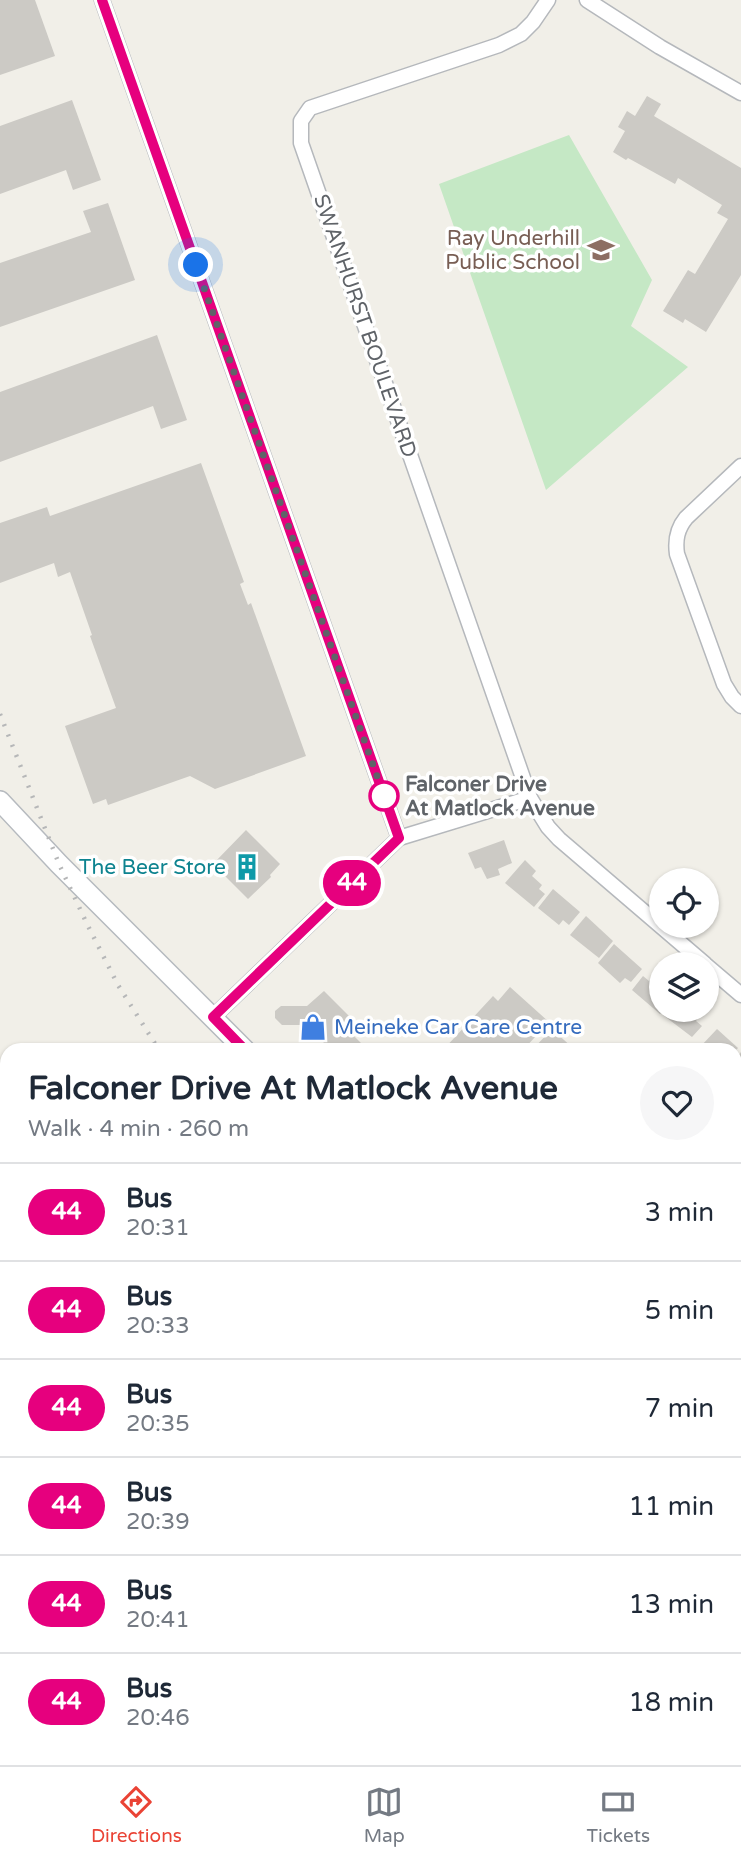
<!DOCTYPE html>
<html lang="en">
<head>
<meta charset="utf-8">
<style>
  body { margin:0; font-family:"Varela Round",sans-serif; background:#f6f6f7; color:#1f2937; height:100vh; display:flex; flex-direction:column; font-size:26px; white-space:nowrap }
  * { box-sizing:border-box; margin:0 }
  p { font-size:23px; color:#747a83 }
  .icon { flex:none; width:38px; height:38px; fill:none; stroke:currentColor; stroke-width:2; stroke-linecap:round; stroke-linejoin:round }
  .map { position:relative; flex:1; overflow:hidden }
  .sheet { position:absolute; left:0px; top:1043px; width:742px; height:723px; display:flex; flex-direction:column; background:#fff; border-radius:21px 21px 0 0; box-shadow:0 2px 5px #0004 }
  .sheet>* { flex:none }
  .badge { padding:0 14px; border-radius:23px; font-size:24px; line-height:46px }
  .fabs { position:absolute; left:649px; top:868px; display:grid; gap:14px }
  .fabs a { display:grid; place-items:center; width:70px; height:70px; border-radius:50%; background:#fff; box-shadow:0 2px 5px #0004; font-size:35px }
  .you { position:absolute; width:35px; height:35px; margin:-18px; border:5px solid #fff; border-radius:50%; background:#1a73e8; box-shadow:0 0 0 10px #1a73e833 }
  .map>.badge { position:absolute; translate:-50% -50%; box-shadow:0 0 0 4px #fff }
  .round { display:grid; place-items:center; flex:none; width:74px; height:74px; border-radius:37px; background:#f6f6f7 }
  .overview { display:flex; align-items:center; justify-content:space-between; height:119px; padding:0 28px }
  h1 { font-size:33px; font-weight:800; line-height:52px }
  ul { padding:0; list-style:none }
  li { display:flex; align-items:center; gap:21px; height:98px; padding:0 28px; border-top:2px solid #e0e1e3 }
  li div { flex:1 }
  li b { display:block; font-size:26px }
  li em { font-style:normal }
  li .badge { min-width:77px; font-weight:700; text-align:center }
  .dock { display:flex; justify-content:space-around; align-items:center; height:98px; border-top:2px solid #e0e1e3; background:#fff; font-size:19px; color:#747a83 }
  .dock a { display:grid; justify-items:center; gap:4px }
  .dock .on { color:#ea4335 }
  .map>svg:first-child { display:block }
  .green { fill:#c5e8c5 }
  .water { fill:#aadaff }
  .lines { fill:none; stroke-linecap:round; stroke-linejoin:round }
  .stream { stroke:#aadaff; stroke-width:4.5 }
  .building { fill:#cccac5 }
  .minor-casing { stroke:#b5b8bc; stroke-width:17 }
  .secondary-casing { stroke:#b6babf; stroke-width:22 }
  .minor { stroke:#fff; stroke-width:14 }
  .secondary { stroke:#fff; stroke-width:19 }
  .rail { stroke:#b6b7b8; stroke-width:4.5; stroke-dasharray:2 9; stroke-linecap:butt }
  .line-casing { stroke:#fff; stroke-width:16 }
  .line { stroke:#e6007e; stroke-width:10 }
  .walk { stroke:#5f6368; stroke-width:7; stroke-dasharray:0 12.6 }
  .stop-dot { fill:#fff; stroke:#e6007e; stroke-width:3.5 }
  .labels { text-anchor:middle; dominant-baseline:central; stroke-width:7; stroke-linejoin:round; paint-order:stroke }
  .education-label { font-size:21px; fill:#785e54; stroke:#fff; text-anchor:end }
  .street-label { font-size:21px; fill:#5f6368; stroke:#fff }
  .stop-label { font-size:21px; font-weight:bold; fill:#5f6368; stroke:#fff; text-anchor:start }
  .culture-label { font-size:21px; fill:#0d838f; stroke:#fff; text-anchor:end }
  .shop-label { font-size:21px; fill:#366cbe; stroke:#fff; text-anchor:start }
</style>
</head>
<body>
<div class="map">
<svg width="741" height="1765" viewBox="0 0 741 1765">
  <rect width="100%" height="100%" fill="#f1efe8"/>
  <g class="green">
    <path d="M569 135 652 280 631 326 688 367 546 490 439 184Z"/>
    <path d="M0 1130 7 1135V1343L0 1345Z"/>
    <path d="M7 1354V1402L0 1403V1356Z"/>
    <path d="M0 1418 7 1421V1545L0 1556Z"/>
    <path d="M7 1562V1639L4 1648 1 1687 7 1714V1749L0 1737V1575Z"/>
    <path d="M174 1759H320L317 1765H173Z"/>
  </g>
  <path class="water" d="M43 1759H142L139 1765H54Z"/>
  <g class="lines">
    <path class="stream" d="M270 1765 271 1759"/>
  </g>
  <g class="building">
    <path d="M0 0H35L55 56 0 75Z"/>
    <path d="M647 96 661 104 654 116 741 168V275L706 332 685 319 683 323 663 311 688 270 695 274 728 219 717 213 722 205 678 178 675 184 628 158 626 160 613 152 625 131 618 127 627 111 635 116Z"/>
    <path d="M72 100 101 180 73 190 66 170 0 194V126Z"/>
    <path d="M108 203 135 280 0 327V263L91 232 83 211Z"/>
    <path d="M157 335 187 420 161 429 153 406 0 462V392Z"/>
    <path d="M201 463 244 582 240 584 248 605 251 603 306 756 215 789 190 776 108 805 106 799 93 804 65 726 116 708 90 636 92 635 70 572 58 577 54 563 0 583V523L47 507 50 516Z"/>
    <path d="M246 830 280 864 270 875 271 877 248 899 213 864Z"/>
    <path d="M504 840 512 863 498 869 500 875 487 879 481 867 475 869 468 853Z"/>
    <path d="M525 860 536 871 532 876 542 885 539 889 545 894 534 907 505 883Z"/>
    <path d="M553 889 580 912 569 925 563 920 559 925 538 908Z"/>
    <path d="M586 916 613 941 599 958 570 935Z"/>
    <path d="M614 944 642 969 631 982 625 978 620 983 598 963Z"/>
    <path d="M643 976 649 981 651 978 662 986V1010H664L660 1014 632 990Z"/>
    <path d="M510 987 549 1022 523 1050H443L493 996 498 1001Z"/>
    <path d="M324 991 360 1027 352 1034 361 1043 354 1050H331L306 1025H282L275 1018V1011L281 1006H307Z"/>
    <path d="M667 1010H690L699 1017 696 1021 702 1026 692 1037 663 1015Z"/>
    <path d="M552 1029 575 1050H532Z"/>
    <path d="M717 1029 738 1048 736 1050H704L701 1046Z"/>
    <path d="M741 1052V1097L735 1093V1062Z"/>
    <path d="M738 1218 741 1220V1319L735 1312V1222Z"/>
    <path d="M373 1759H407L401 1765H368Z"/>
  </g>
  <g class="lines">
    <defs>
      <g id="minor">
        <path d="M102 0 399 838"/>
        <path d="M548 0 533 22 521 34 499 45 310 108 301 121V143L530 798 548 827 559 839 705 964"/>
        <path d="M587 0 660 47 741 93"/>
        <path d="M741 466 686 518C677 529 675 540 677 554L724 684 732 697 741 706"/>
        <path d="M707 966 741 995"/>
        <path d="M213 1017 399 838 530 798"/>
      </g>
      <g id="secondary">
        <path d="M0 801 59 864 245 1050"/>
        <path d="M735 1444 741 1441"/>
        <path d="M735 1480 741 1472"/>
        <path d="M735 1548 741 1555"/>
        <path d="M475 1765 480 1759"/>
      </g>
    </defs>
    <use href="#minor" class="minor-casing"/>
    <use href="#secondary" class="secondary-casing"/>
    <use href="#minor" class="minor"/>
    <use href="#secondary" class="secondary"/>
    <g class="rail">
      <path d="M0 714 59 864 87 924 118 985 159 1050"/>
      <path d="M0 1104 7 1109"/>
      <path d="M602 1759 607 1765"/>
      <path d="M632 1759 635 1765"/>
    </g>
  </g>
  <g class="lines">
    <defs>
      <path id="line" d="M102 0 399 838 213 1017 245 1050"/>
    </defs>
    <use href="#line" class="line-casing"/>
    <use href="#line" class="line"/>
    <path class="walk" d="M196 265 384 796"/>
  </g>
  <defs>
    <symbol id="school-bare" viewBox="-9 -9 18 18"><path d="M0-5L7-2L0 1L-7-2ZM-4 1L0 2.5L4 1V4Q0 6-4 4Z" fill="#8d6e63" stroke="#fff" stroke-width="2.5" paint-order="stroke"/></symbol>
    <symbol id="building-bare" viewBox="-9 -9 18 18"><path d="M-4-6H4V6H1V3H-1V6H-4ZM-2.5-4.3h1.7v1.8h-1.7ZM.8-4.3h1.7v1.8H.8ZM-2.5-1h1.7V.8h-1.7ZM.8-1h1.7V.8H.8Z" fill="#0f9aa8" stroke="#fff" stroke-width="2.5" paint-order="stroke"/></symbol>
    <symbol id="shop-bare" viewBox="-9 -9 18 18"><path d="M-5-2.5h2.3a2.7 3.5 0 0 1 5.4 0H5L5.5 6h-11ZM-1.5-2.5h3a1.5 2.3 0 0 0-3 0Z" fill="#3f7fe0" stroke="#fff" stroke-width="2.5" paint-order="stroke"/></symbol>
  </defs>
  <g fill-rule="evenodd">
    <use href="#school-bare" x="582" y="231" width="38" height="38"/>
    <use href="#building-bare" x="228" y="848" width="38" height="38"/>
    <use href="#shop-bare" x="294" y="1008" width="38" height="38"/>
  </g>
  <circle class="stop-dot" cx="384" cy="796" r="14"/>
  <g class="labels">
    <g class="education-label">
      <text x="580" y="238">Ray Underhill<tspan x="580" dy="24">Public School</tspan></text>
    </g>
    <g class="street-label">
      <text transform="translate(365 326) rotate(71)">SWANHURST BOULEVARD</text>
    </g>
    <g class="stop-label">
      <text x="405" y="784">Falconer Drive<tspan x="405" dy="24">At Matlock Avenue</tspan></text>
    </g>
    <g class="culture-label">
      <text x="226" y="867">The Beer Store</text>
    </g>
    <g class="shop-label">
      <text x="334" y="1027">Meineke Car Care Centre</text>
    </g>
  </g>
</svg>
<div class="fabs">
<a><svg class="icon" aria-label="locate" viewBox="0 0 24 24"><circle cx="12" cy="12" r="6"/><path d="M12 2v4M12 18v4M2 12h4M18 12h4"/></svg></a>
<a><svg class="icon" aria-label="layers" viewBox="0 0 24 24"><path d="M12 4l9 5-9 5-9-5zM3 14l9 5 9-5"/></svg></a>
</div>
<div class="you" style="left:196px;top:265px"></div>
<b class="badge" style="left:352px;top:883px;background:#e6007e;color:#fff">44</b>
<section class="sheet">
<div class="overview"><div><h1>Falconer Drive At Matlock Avenue</h1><p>Walk · 4 min · 260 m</p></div><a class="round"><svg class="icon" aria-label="heart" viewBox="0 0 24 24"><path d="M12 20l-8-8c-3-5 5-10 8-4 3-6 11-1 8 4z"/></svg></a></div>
<ul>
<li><span class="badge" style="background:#e6007e;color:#fff">44</span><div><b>Bus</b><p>20:31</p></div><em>3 min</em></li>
<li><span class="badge" style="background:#e6007e;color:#fff">44</span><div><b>Bus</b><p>20:33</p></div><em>5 min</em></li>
<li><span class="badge" style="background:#e6007e;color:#fff">44</span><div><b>Bus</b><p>20:35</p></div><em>7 min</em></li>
<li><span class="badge" style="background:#e6007e;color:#fff">44</span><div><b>Bus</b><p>20:39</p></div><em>11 min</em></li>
<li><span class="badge" style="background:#e6007e;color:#fff">44</span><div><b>Bus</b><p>20:41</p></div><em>13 min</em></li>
<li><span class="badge" style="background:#e6007e;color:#fff">44</span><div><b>Bus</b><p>20:46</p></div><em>18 min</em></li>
</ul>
</section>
</div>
<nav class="dock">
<a class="on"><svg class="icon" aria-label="directions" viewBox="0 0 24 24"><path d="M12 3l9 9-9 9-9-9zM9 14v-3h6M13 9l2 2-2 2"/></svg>Directions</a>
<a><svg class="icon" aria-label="map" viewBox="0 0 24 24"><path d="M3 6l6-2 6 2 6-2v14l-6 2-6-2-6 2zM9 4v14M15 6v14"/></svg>Map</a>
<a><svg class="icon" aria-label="tickets" viewBox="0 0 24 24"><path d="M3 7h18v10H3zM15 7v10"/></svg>Tickets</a>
</nav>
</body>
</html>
